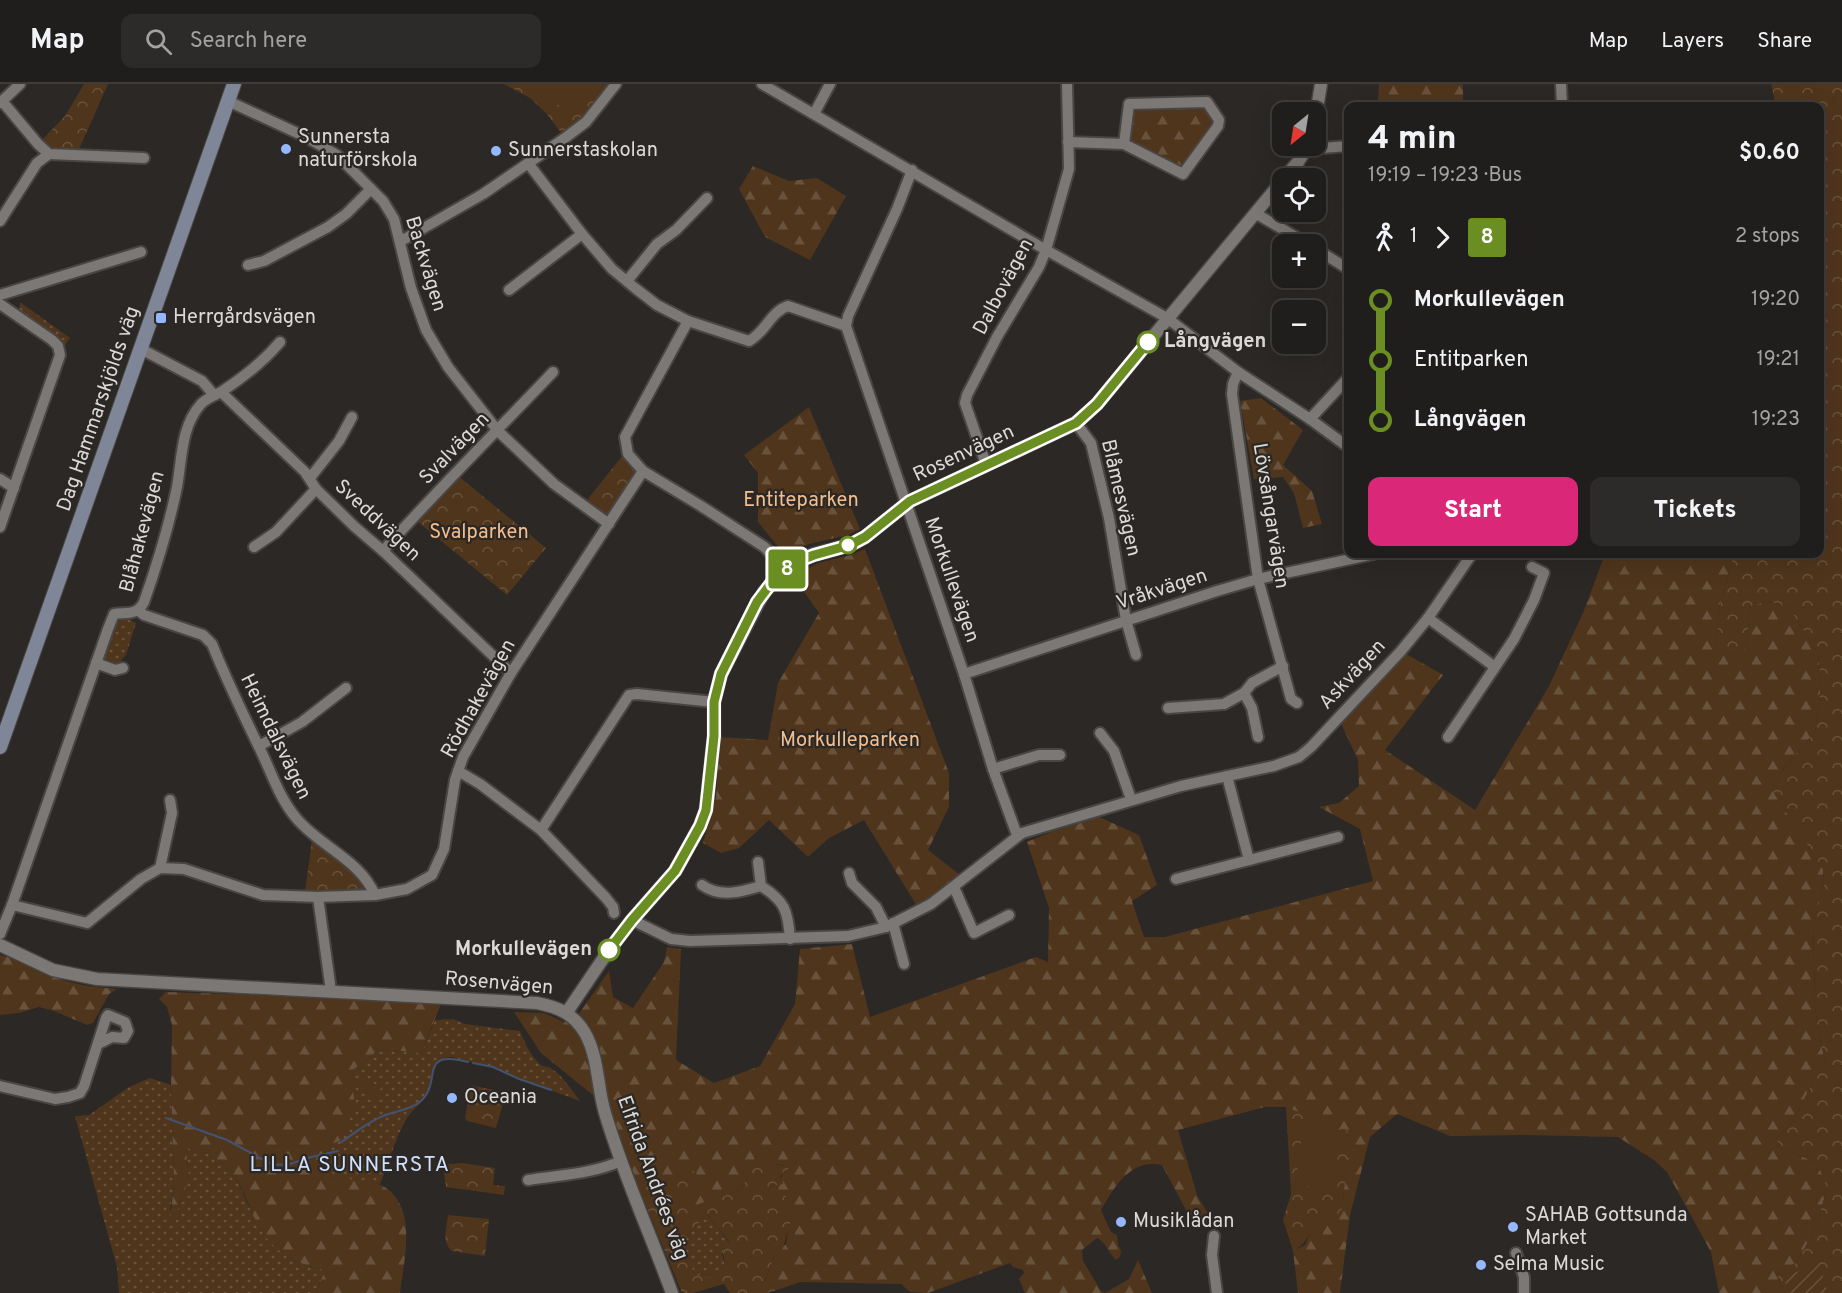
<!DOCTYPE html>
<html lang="en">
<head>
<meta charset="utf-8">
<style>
  body { margin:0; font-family:Overpass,sans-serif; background:#2d2b29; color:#f1f3f6; height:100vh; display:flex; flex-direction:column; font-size:22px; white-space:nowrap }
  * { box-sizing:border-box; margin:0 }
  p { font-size:20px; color:#a2a2a3 }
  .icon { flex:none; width:33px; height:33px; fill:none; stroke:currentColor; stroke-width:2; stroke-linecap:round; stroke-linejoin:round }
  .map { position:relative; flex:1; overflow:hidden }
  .panel { position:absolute; left:1344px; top:18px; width:480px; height:456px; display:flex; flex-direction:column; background:#201e1c; border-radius:12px; box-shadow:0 6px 24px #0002,0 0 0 2px #3d3c3b }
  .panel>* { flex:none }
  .badge { padding:0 12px; border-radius:4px; font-size:21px; line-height:39px }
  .needle { width:39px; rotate:210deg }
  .tools { position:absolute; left:1272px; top:18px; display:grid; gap:12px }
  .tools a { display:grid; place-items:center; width:54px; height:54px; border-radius:12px; background:#201e1c; box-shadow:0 6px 24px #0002,0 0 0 2px #3d3c3b; font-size:30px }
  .map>.badge { position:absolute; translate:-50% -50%; box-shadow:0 0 0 3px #fff }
  .legs { display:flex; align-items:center; gap:9px; height:66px; padding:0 24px; font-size:20px }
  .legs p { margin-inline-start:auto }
  .summary { display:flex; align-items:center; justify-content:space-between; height:102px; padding:0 24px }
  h1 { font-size:33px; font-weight:800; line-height:45px }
  .button { display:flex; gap:12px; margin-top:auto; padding:12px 24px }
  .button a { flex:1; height:69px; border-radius:12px; background:#db2777; color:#fff; font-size:24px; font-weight:800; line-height:69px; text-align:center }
  .button a+a { background:#2d2b29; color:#f1f3f6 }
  ul { padding:0 24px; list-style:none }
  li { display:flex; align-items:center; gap:21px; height:60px; font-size:22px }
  li i { display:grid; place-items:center; width:9px; height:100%; margin:0 8px; background:currentColor }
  li i::after { content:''; width:15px; height:15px; margin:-8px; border:4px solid; border-radius:50%; background:#201e1c }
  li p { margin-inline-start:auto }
  li:first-child i { background:linear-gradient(#0000 50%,currentColor 0) }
  li:last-child i { background:linear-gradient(currentColor 50%,#0000 0) }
  header { display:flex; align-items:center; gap:36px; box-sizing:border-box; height:84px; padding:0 30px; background:#201e1c; border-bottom:2px solid #3d3c3b }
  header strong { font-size:28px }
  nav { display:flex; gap:33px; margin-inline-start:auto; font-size:21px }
  .search { width:420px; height:54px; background:#2d2b29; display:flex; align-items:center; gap:15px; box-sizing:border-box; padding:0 21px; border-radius:12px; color:#a2a2a3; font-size:22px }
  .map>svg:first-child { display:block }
  .grass { fill:url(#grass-dots) }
  .forest { fill:url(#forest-firs) }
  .park { fill:url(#park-crowns); fill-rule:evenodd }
  .garden { fill:url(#garden-furrows) }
  .pitch { fill:#4f351c }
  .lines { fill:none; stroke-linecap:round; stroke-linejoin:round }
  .stream { stroke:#425272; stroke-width:2 }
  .minor-casing { stroke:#484543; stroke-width:14 }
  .tertiary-casing { stroke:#484543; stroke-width:15 }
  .secondary-casing { stroke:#484543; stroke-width:16 }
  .minor { stroke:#7c7875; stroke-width:10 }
  .tertiary { stroke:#7c7875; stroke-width:12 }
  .secondary { stroke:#7e8697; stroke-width:14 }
  .line-1-casing { stroke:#fff; stroke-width:14 }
  .line-1 { stroke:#6b8e23; stroke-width:9 }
  .poi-dot { fill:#94b7fd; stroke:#2b2825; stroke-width:2 }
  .stop-1-dot { fill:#fff; stroke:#6b8e23; stroke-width:3 }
  .labels { text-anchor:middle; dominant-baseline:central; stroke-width:4.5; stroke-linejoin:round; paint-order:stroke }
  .poi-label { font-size:20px; fill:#dcdad8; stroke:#2b2825; text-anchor:start }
  .street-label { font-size:20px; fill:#dcdad8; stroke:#2b2825 }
  .stop-label { font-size:20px; font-weight:bold; fill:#dcdad8; stroke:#2b2825; text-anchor:start }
  .park-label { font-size:20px; fill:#f3be8e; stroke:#2b2825 }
  .neighbourhood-label { font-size:21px; letter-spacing:1.5px; fill:#d2e0fb; stroke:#2b2825 }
</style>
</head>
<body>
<header>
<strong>Map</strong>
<div class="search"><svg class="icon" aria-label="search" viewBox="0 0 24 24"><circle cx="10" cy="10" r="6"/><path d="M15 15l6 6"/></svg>Search here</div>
<nav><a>Map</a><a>Layers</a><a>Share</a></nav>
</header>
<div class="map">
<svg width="1842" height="1209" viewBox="0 0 1842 1209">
  <defs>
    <pattern id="grass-dots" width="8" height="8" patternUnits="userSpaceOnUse" patternTransform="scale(1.5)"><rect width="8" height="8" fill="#4f351c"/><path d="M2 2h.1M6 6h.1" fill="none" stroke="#68523c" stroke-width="1.8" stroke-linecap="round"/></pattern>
    <pattern id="forest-firs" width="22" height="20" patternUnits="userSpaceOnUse" patternTransform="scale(1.5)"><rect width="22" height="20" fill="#4f351c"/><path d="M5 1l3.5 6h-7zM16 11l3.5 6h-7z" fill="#68523c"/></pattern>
    <pattern id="park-crowns" width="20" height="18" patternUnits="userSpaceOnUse" patternTransform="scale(1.5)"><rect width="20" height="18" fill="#4f351c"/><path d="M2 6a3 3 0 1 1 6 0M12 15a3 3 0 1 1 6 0" fill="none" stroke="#68523c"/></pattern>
    <pattern id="garden-furrows" width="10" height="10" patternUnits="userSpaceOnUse" patternTransform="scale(1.5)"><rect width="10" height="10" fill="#4f351c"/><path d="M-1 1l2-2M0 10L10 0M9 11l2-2" fill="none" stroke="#68523c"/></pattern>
  </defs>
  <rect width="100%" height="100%" fill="#2b2825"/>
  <g class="grass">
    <path d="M20 218 70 254 65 261 19 228Z"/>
    <path d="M125 534 136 539 126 571 118 580 104 574 117 538Z"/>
    <path d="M453 935 465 940 520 947C524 957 533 977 543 982 546 983 549 982 552 985 563 992 572 1007 580 1017L519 995 493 983 451 973C428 976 435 998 425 1013 420 1021 412 1026 407 1034 395 1054 389 1079 380 1100L330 1093 336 1082 328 1071 331 1060 354 1016 351 1002 353 986 377 967 393 966 421 969 435 936Z"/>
    <path d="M150 994 171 1001 174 1100 170 1126H177L189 1095 186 1065C195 1063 200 1066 208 1070 242 1088 239 1107 256 1136 263 1147 276 1162 286 1171 295 1179 314 1184 325 1186L316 1209H119L117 1183 75 1032 89 1031 129 1003Z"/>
    <path d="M707 1130 730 1160 722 1170 725 1181C716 1190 708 1191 696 1191L683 1170 681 1159Z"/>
  </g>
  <g class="forest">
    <path d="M1379 0H1463V18L1378 17Z"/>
    <path d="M1207 18 1219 36 1183 90 1124 60 1129 20Z"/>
    <path d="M753 82 789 97 817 94 846 112 810 176 765 153 739 105Z"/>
    <path d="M1261 314 1303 346 1283 381 1312 407 1322 440 1303 444 1294 409 1283 393 1254 395 1240 317Z"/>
    <path d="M809 323 860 445 848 451 809 460 785 471 758 438V389L744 371Z"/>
    <path d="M865 465 949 689V723L928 766 960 791 917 822 864 736 829 754 808 773 769 736 739 764 721 769 703 759 716 713 720 653 768 656 778 599 819 529 793 492 818 479 851 471Z"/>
    <path d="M1605 470H1734L1720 520 1716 561 1723 569 1736 572 1745 564 1751 522 1768 517 1789 524 1818 569 1821 603 1815 648 1784 684 1772 706 1823 785 1824 802 1813 840 1815 923 1818 947 1825 976 1792 1038 1776 1055 1781 1064 1818 1079 1827 1105 1815 1146 1796 1179 1777 1189 1782 1209H1719L1711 1168 1667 1088 1654 1076 1618 1053 1524 1051 1450 1052 1397 1030 1370 1053 1350 1131 1340 1209H1298L1293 1167 1305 1161 1313 1141 1322 1129 1343 1117 1345 1090 1286 1023H1265L1178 1046 1197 1111 1207 1128 1210 1140 1194 1141 1162 1081C1131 1074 1114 1103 1101 1126L1111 1148 1117 1151 1118 1161 1121 1166 1120 1173 1116 1176C1109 1170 1106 1158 1097 1154L1082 1166 1083 1177 1101 1207 1105 1209 1129 1195 1138 1176 1152 1209H1025L1019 1195 1024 1189 1023 1186 1013 1183 1010 1179 928 1209 910 1208 901 1200 800 1198 780 1205 765 1198 775 1170 786 1160 792 1120 771 1109 770 1102 778 1100 784 1087H790L783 1081 774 1080 756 1070C754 1082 747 1091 743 1103L733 1109 695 1122 691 1112 669 1094 658 1109 642 1112 610 1025 541 969 514 928 544 929 564 938 578 931 609 887 613 913 633 924 664 878 667 863 681 865 676 976 714 999 760 982 795 920 800 865 852 860 870 933 1036 873 1048 878 1049 824 1027 758 1051 748 1099 733 1139 751 1157 801 1132 817 1144 853H1165L1373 797 1360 745 1319 723 1339 719 1359 702 1358 676 1338 633 1401 567 1443 591 1385 666 1475 726 1549 602 1583 529Z"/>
    <path d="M0 871C19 875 34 885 52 892 73 901 95 903 117 905L109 910 93 939 87 941 54 927 39 923 19 929 0 931Z"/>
    <path d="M166 908 343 914 441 920 421 969 393 966 377 967 353 986C352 997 353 1005 354 1015 354 1028 346 1044 342 1056L331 1060 328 1070 336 1069 333 1075 336 1082 330 1093C342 1095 372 1096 381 1101 419 1121 404 1175 400 1209H316L325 1186C304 1182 282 1173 268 1156 243 1125 249 1091 208 1070 200 1066 195 1063 186 1065L189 1095 177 1126 170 1135 174 1100 171 1001 172 941 167 923 159 915Z"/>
  </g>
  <g class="park">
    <path d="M84 0H108L76 72 49 70 38 60 65 32Z"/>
    <path d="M504 0H616L565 54 546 29 530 14Z"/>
    <path d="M1771 0H1842V1209H1782L1777 1189 1796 1179 1815 1146 1827 1105 1818 1079 1781 1064 1776 1055 1792 1038 1825 976 1818 947 1815 923 1813 839 1824 802 1823 785 1772 706 1784 684 1815 648 1821 603 1818 569 1789 524 1768 517 1751 522 1745 564 1736 572 1723 569 1716 561 1720 520 1734 470H1820V22H1776Z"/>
    <path d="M627 366 643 387 609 440 583 421Z"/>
    <path d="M457 391 546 464 507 511 418 438Z"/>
    <path d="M312 756 356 791 370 808H305Z"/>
    <path d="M471 1001 506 1009 496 1044 467 1037 465 1034Z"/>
    <path d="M1286 1023 1351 1048 1341 1131 1322 1129C1310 1144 1310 1158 1293 1167L1283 1136 1291 1110Z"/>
    <path d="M756 1069 774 1080 786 1082 790 1087H784L780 1094 783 1096V1100L770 1102 772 1109C779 1112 785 1110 791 1115L792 1120 790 1141 782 1167 775 1170 765 1197 780 1205 767 1209H730L724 1200 693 1209H682L642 1112 658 1109 669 1094 689 1083 700 1093 691 1112 695 1121 733 1109 743 1103C747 1091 754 1082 756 1069ZM707 1130 730 1159 722 1163 725 1181C716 1190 708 1191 696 1191L683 1170 681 1159Z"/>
    <path d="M463 1079 495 1084 493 1101 505 1102 504 1111 446 1103 443 1082 448 1080Z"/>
    <path d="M448 1131 489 1135 485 1172 452 1167C441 1158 447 1143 448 1131Z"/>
  </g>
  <path class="garden" d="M1819 1179 1828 1209H1788L1784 1193Z"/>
  <g class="pitch">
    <path d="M516 0H592L577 30Z"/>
    <path d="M731 733 747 735 743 752 729 751Z"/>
    <path d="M363 993 381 1004 375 1014 357 1002Z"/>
    <path d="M1304 1040 1340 1046 1331 1105 1295 1100Z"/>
  </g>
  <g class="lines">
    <g class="stream">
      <path d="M473 979 493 983 519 995 551 1006"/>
      <path d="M166 1034 227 1056 273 1081 290 1080 311 1073 338 1067"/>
      <path d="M340 1059C353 1050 368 1038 383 1032 395 1027 411 1026 421 1017 443 997 417 965 468 978"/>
    </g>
    <defs>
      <g id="minor">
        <path d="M762 0 1046 166 1167 234 1238 288 1310 335 1348 363"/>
        <path d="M1561 0 1562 22"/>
        <path d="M2 17 38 60 49 70 144 74"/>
        <path d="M228 17 306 53 337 71 383 117 394 135 411 204 426 246 448 283 498 347 554 400 609 440"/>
        <path d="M0 19 20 0"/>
        <path d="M814 30 830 0"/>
        <path d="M1068 58 1124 60 1183 90 1218 42 1219 36 1207 18 1129 20 1124 60"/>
        <path d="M1314 62 1322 64 1348 62"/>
        <path d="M528 79 582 150 612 185 635 204 657 221 688 237 749 257C766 248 770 228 788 222L846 242"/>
        <path d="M912 86 897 125 848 232 846 242 964 590 993 685 1017 751"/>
        <path d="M1255 129 1308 160"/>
        <path d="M0 137 37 79 49 70"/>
        <path d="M401 157 483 110 565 54 586 38 616 0"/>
        <path d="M1316 165 1348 185"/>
        <path d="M248 181 264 177 328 143 346 130 371 105"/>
        <path d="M627 197 657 160 676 146 707 114"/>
        <path d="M509 206 582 150"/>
        <path d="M0 211 141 168"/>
        <path d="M0 220 52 256 58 262 60 271 0 443"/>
        <path d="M141 265 202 297 214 311"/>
        <path d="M1238 288 1233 300 1232 310 1258 495 1291 615 1297 619"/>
        <path d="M221 308 305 388 316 405 355 443 383 467 511 589"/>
        <path d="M1310 335 1348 294"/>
        <path d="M1076 339 1091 359 1109 434 1126 536 1136 571"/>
        <path d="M986 380 965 319 967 311 997 253 1039 183 1046 166 1069 85 1067 0"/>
        <path d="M643 387 701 422 763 462C773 470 778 479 779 492"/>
        <path d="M310 394 339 357 352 333"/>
        <path d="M0 395 14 404"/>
        <path d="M254 463 276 448 316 405"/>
        <path d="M383 467C438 405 496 348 553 288"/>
        <path d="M140 525V528L144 531 203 551 212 560C226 595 242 628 258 661 271 686 278 713 297 735 321 763 360 776 375 811"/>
        <path d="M1428 534 1495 583"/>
        <path d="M96 579 115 586 123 584"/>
        <path d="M964 590 1217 507 1258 495 1374 470"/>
        <path d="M1168 624 1224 620 1244 609"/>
        <path d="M1100 649 1114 667 1131 715"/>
        <path d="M1258 653 1252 624 1244 609 1252 599 1283 582"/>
        <path d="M1448 653 1514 555 1534 516 1544 489 1532 483"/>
        <path d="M259 662 302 638 346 604"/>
        <path d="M993 685 1039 671H1060"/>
        <path d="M458 687 480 700 541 746 606 814 613 823 614 829"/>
        <path d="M1227 692 1249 776"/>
        <path d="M541 746 629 611 637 610 714 618"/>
        <path d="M758 778 761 802C785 817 788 827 790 855"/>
        <path d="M160 784 172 729 170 716"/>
        <path d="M849 789 852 799 876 823 886 843"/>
        <path d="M1176 795 1338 753"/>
        <path d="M702 801C720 814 741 808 761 802"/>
        <path d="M954 803 974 849 1009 831"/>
        <path d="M318 813 331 907"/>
        <path d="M12 821 87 839 141 795 160 784 184 785 263 811 318 813 375 811 407 805 432 791 444 765 455 696 463 673 511 589 643 387 628 370 625 353 688 237"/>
        <path d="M632 836 671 855 690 857 848 852 886 843 931 820 1022 749 1181 702 1274 682 1299 673 1311 663 1401 567 1428 534 1472 470"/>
        <path d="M893 839 904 880"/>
        <path d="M0 850 12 821 108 545 114 530C127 528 137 532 144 518 157 481 169 442 177 403 182 375 181 342 201 320 208 313 217 311 224 306 245 292 264 277 280 258"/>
        <path d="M0 1002 55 1015 68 1013 80 1009 84 1002 106 934 108 931 125 938 128 947 124 954 112 953 98 960"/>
        <path d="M528 1096C559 1091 592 1090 621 1077"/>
        <path d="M1214 1152 1212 1171 1217 1209"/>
        <path d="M1516 1169 1524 1193V1209"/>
      </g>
      <g id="tertiary">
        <path d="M1316 31 1321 0"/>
        <path d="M1284 94 1298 78 1308 62"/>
        <path d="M0 861 53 886 97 895 537 919C558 923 574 930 585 949 599 974 597 1003 605 1029 623 1090 650 1149 672 1209"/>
        <path d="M567 928 609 866 632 836 675 787 700 742 706 726 714 652V618L721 590 764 508 791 482 814 470 850 461 865 453 910 417 1076 339 1097 320 1282 97"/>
      </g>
      <path id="secondary" d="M0 663 234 0"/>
    </defs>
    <use href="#minor" class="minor-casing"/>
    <use href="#tertiary" class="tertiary-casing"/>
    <use href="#secondary" class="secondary-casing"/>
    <use href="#minor" class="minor"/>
    <use href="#tertiary" class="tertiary"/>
    <use href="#secondary" class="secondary"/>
  </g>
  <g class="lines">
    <defs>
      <path id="line-1" d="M609 866 632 836 675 787 700 742 706 726 714 652V618L721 590 757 518 772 498 791 482 801 476 814 471 850 461 865 453 910 417 1076 339 1097 320 1148 258"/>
    </defs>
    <use href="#line-1" class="line-1-casing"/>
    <use href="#line-1" class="line-1"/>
  </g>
  <g class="poi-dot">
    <circle cx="286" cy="65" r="6"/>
    <circle cx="496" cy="67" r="6"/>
    <rect x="155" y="228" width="12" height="12" rx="3"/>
    <circle cx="452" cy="1014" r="6"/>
    <circle cx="1121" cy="1138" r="6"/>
    <circle cx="1513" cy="1143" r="6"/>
    <circle cx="1481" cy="1181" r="6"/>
  </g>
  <g class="stop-1-dot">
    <circle cx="1148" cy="258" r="10"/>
    <circle cx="848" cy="461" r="8"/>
    <circle cx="609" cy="866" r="10"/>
  </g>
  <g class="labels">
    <g class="poi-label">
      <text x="298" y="54">Sunnersta<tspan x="298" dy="23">naturförskola</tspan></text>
      <text x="508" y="67">Sunnerstaskolan</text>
      <text x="173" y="234">Herrgårdsvägen</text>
      <text x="464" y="1014">Oceania</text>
      <text x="1525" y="1132">SAHAB Gottsunda<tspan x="1525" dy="23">Market</tspan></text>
      <text x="1133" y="1138">Musiklådan</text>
      <text x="1493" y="1181">Selma Music</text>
    </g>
    <g class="street-label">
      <text transform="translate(425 180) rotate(73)">Backvägen</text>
      <text transform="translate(1004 203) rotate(-62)">Dalbovägen</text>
      <text transform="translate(99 325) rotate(-71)">Dag Hammarskjölds väg</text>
      <text transform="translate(455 365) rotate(-46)">Svalvägen</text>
      <text transform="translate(964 370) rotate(-25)">Rosenvägen</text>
      <text transform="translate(1120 414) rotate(77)">Blåmesvägen</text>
      <text transform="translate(1270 432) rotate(81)">Lövsångarvägen</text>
      <text transform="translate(377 437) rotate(43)">Sveddvägen</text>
      <text transform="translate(143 448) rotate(-75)">Blåhakevägen</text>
      <text transform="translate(951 496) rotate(71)">Morkullevägen</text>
      <text transform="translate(1162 506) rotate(-18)">Vråkvägen</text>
      <text transform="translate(1353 591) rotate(-47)">Askvägen</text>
      <text transform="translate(479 615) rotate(-61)">Rödhakevägen</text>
      <text transform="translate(275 653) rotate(64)">Heimdalsvägen</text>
      <text transform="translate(499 900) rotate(5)">Rosenvägen</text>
      <text transform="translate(652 1094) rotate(70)">Elfrida Andrées väg</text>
    </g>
    <g class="stop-label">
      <text x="1164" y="258">Långvägen</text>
      <text x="592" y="866" text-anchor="end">Morkullevägen</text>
    </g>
    <g class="park-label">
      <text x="801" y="417">Entiteparken</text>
      <text x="479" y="449">Svalparken</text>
      <text x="850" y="657">Morkulleparken</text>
    </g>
    <g class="neighbourhood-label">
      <text x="350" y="1081">LILLA SUNNERSTA</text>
    </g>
  </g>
</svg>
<div class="tools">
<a><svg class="needle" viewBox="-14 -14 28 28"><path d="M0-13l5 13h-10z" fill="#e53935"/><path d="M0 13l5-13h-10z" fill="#a2a2a3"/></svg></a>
<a><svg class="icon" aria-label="locate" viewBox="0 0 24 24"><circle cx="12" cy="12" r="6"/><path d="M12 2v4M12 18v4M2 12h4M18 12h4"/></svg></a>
<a>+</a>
<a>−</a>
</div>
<b class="badge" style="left:787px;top:485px;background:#6b8e23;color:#fff">8</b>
<section class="panel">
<div class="summary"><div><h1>4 min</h1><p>19:19 – 19:23 · Bus</p></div><b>$0.60</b></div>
<div class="legs"><svg class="icon" aria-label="walk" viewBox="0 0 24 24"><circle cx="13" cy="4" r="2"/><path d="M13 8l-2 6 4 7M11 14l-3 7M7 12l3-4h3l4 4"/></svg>1<svg class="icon" aria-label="forward" viewBox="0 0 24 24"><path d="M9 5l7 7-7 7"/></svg><b class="badge" style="background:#6b8e23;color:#fff">8</b><p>2 stops</p></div>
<ul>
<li><i style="color:#6b8e23"></i><b>Morkullevägen</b><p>19:20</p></li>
<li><i style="color:#6b8e23"></i><span>Entitparken</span><p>19:21</p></li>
<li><i style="color:#6b8e23"></i><b>Långvägen</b><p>19:23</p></li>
</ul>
<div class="button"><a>Start</a><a>Tickets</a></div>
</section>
</div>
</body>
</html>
